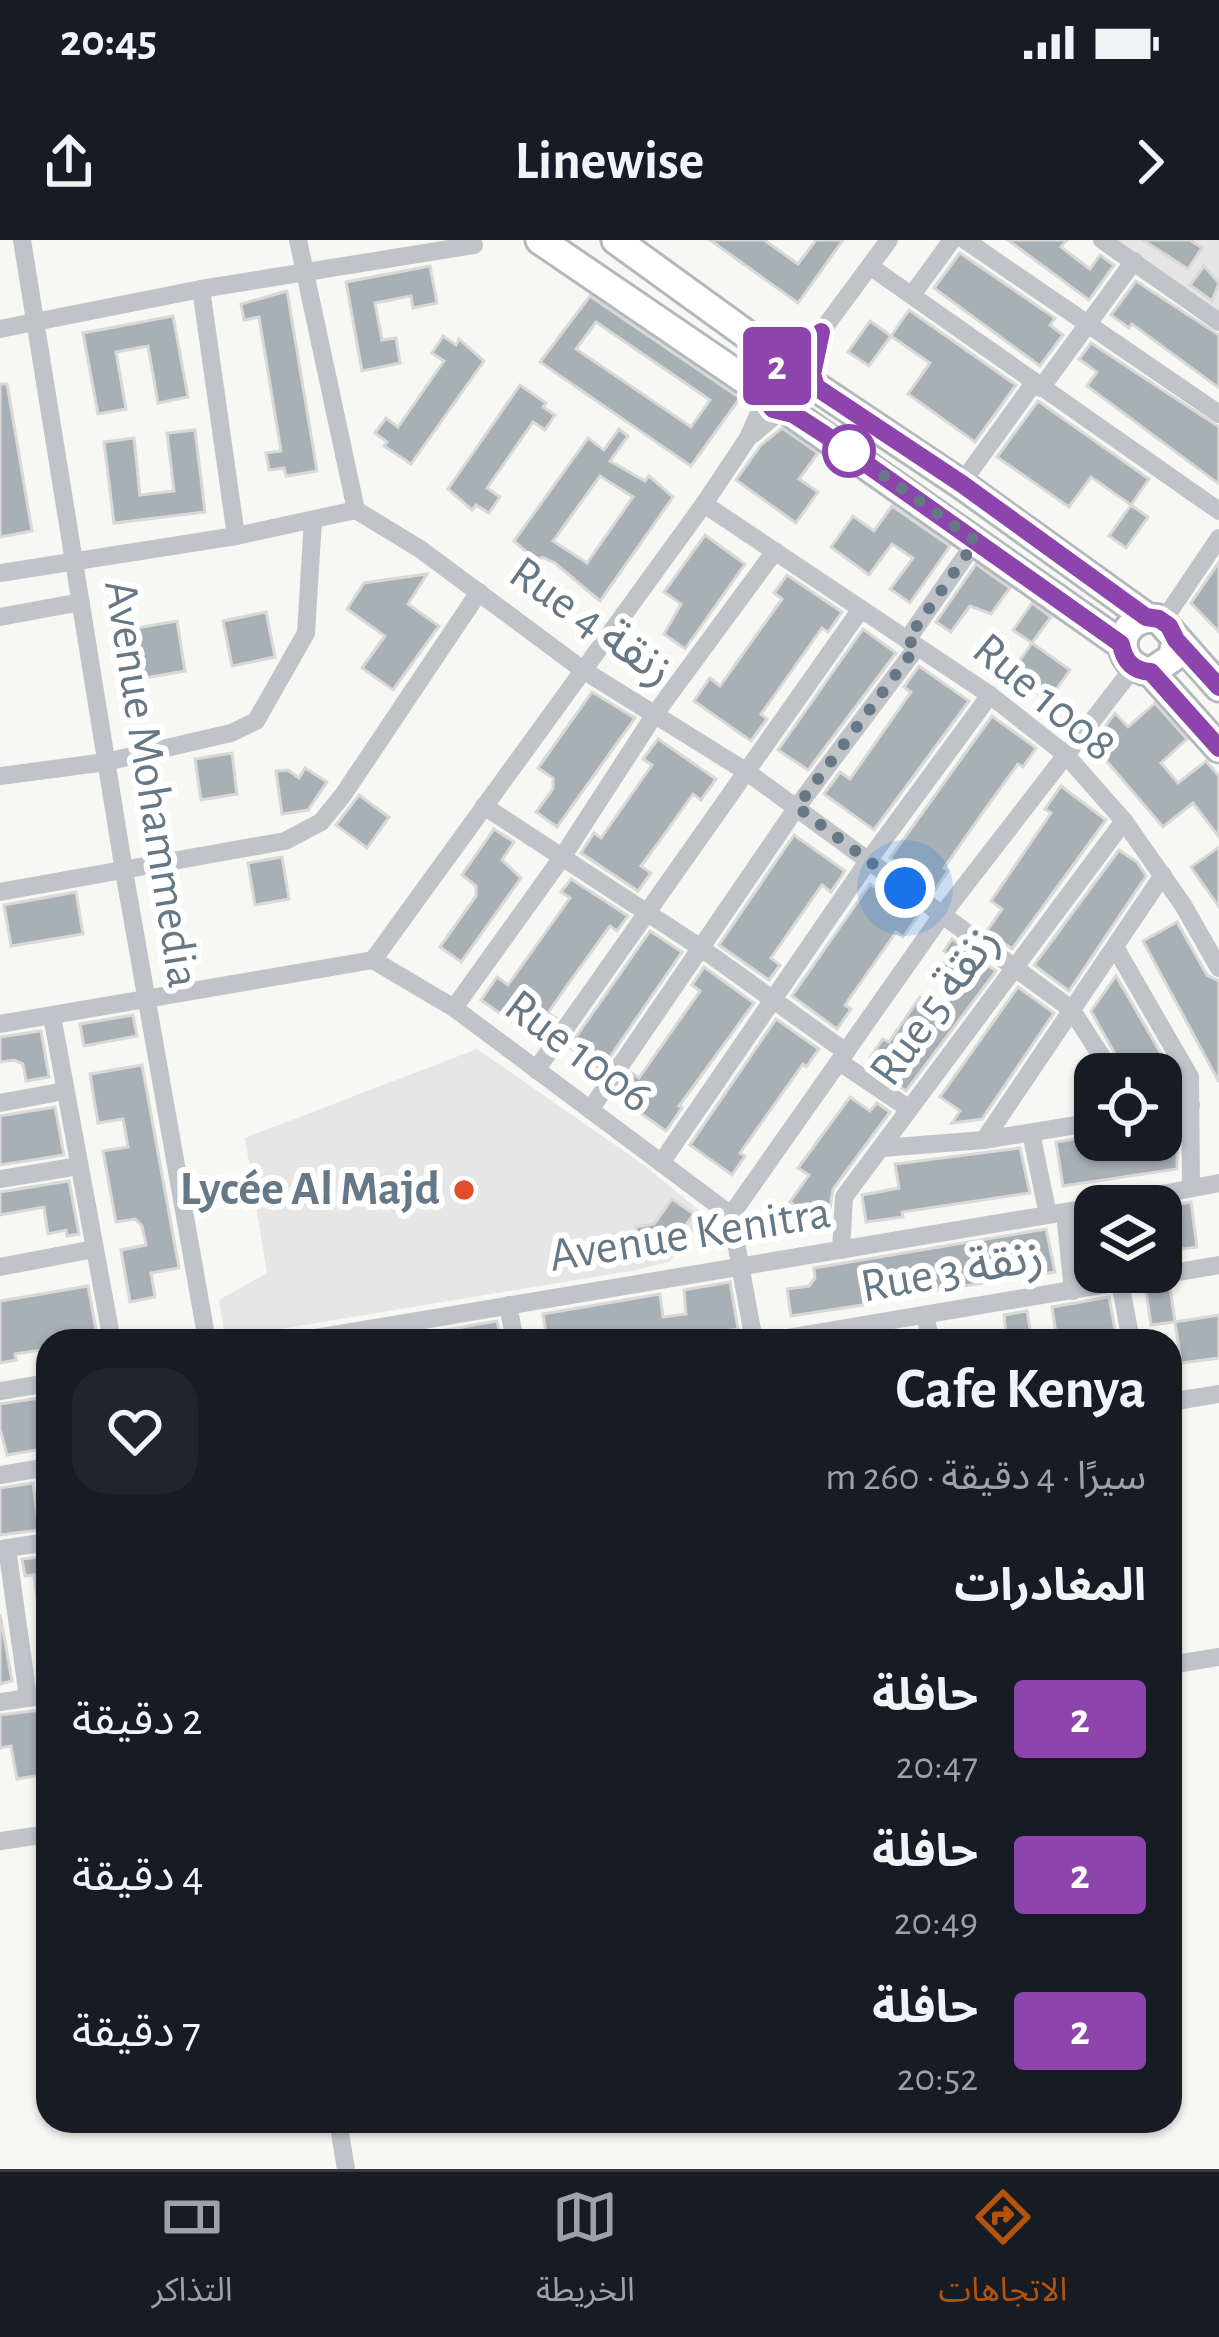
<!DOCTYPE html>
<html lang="ar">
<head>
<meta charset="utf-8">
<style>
  body { margin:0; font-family:"Alegreya Sans","Noto Sans Arabic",sans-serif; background:#20242c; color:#f1f3f6; direction:rtl; height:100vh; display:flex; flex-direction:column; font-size:45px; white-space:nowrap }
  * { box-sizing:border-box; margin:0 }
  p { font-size:39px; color:#9ea1a6 }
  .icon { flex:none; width:66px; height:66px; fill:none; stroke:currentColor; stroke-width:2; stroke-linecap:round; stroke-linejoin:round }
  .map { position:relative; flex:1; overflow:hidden; direction:ltr }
  .drawer { position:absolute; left:36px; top:1089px; width:1146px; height:804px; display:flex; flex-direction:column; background:#171b24; border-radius:36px; box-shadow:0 3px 9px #0004; direction:rtl }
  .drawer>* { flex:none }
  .badge { padding:0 24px; border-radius:9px; font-size:42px; line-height:78px }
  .tools { position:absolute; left:1074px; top:813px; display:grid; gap:24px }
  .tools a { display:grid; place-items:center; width:108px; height:108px; border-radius:24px; background:#171b24; box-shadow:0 3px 9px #0004; font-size:60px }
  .you { position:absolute; width:60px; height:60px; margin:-30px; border:9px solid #fff; border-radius:50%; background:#1a73e8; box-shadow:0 0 0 18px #1a73e833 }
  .map>.badge { position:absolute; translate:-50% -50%; box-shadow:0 0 0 6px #fff }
  h2 { padding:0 36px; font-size:45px; line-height:108px }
  .round { display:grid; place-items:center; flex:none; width:126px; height:126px; border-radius:36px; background:#20242c }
  .head { display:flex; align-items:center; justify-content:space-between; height:204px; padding:0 36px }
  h1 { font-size:57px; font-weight:700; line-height:90px }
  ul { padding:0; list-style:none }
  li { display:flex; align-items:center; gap:36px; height:156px; padding:0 36px }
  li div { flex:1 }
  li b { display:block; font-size:45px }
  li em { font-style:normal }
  li .badge { min-width:132px; font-weight:700; text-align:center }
  .status { display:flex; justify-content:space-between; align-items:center; height:84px; padding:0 60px; background:#171b24; direction:ltr }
  .status svg { height:33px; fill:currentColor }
  header { display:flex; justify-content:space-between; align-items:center; height:156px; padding:0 36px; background:#171b24; font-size:54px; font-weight:700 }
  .tabs { display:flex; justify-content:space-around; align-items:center; height:168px; border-top:3px solid #363941; background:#171b24; font-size:33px; color:#9ea1a6 }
  .tabs a { display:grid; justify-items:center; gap:6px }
  .tabs .selected { color:#b45309 }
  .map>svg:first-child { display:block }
  .built { fill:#e5e6e5 }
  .building { fill:#a7b0b5; stroke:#d9d8d6; stroke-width:3; fill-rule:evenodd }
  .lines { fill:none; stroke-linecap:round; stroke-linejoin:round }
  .secondary-casing { stroke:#b2b8bc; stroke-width:33 }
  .street { stroke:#c0c4c8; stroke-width:18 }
  .secondary { stroke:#fff; stroke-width:27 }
  .line-casing { stroke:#fff; stroke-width:27 }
  .line { stroke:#8e44ad; stroke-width:18 }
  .walk { stroke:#667885; stroke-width:12; stroke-dasharray:0 21.6 }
  .stop-dot { fill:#fff; stroke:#8e44ad; stroke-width:6 }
  .poi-dot { fill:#e14e29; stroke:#fff; stroke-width:4.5 }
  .labels { text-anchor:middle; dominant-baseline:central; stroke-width:12; stroke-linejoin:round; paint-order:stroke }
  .street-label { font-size:48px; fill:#667885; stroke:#fff }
  .poi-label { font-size:48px; font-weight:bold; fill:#667885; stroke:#fff; text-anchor:end }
</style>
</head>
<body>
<div class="status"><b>20:45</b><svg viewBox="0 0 49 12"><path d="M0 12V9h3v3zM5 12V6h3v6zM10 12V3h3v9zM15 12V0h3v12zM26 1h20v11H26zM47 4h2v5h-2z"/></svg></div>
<header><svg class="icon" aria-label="forward" viewBox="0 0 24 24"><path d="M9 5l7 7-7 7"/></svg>Linewise<svg class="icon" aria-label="share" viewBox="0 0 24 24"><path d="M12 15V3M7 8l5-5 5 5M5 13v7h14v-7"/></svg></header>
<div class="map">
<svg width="1219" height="1929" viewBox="0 0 1219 1929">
  <rect width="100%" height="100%" fill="#f7f7f4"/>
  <g class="built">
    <path d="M1109 0H1219V79Z"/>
    <path d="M477 809 644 925 706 976 669 1022 636 1030 225 1098 219 1060 267 1033 245 898Z"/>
  </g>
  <g class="building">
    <path d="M710 0H764L798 24 816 0H843L798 63Z"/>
    <path d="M1008 0H1067L1061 7 1090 29 1100 15 1114 25 1089 60Z"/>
    <path d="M1143 0H1190L1202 8 1188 29Z"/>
    <path d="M960 13 1055 78 1050 85 1063 95 1040 126 934 48Z"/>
    <path d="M430 26 437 63 413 68 411 56 375 63 382 100 396 98 400 123 362 131 346 42Z"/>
    <path d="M1204 26 1219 43 1212 61 1190 45Z"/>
    <path d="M1136 41 1219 95V148L1132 84 1129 88 1111 75Z"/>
    <path d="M287 51 317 231 286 236 284 228 269 230 266 213 281 211 259 77 244 80 241 64Z"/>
    <path d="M590 56 740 158 691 226 540 122ZM596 82 710 160 691 187 576 109Z"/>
    <path d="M909 70 1016 145 975 202 908 154 930 123 891 96Z"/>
    <path d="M173 76 188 157 158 163 148 106 116 112 126 169 98 174 83 93Z"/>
    <path d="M870 81 891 96 869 126 848 112Z"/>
    <path d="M443 96 456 105 459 99 484 121 411 224 384 206 387 202 375 193 386 178 398 187 444 121 432 113Z"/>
    <path d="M1091 103 1219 187V244L1087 146 1097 132 1079 119Z"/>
    <path d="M0 144H7L32 291 0 297Z"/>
    <path d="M520 145 546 163 543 167 555 175 545 190 533 182 487 248 500 257 489 273 476 265 472 270 448 249Z"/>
    <path d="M1038 161 1149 239 1131 265 1091 237 1069 267 997 217Z"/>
    <path d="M782 188 818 213 799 239 818 252 796 283 736 240 761 205Z"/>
    <path d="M619 189 628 196 610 221 645 241 649 236 673 257 600 361 555 323 542 317 538 322 514 301 588 198 604 210ZM600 236 633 257 587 323 553 301Z"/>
    <path d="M195 190 205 272 114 283 104 202 134 198 140 255 174 251 167 193Z"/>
    <path d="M1131 265 1148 277 1126 308 1109 296Z"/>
    <path d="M892 266 950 306 910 363 890 349 913 318 892 304 869 335 831 307 853 276 874 291Z"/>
    <path d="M705 295 745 324 685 409 664 394 681 364 664 352Z"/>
    <path d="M1219 322V392L1191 363Z"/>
    <path d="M976 324 1010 348 991 374 970 366 951 392 936 382Z"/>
    <path d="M427 334 408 364 439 386 393 450 362 428 385 396 347 369 364 343Z"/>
    <path d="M787 335 842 372 828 392 822 388 771 460 761 474 767 479 751 501 694 461 710 438 720 446 782 359 774 353Z"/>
    <path d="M1032 363 1051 377 1032 403 1013 390Z"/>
    <path d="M266 372 275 417 232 426 223 381Z"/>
    <path d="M177 381 185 431 139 439 131 389Z"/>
    <path d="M863 389 896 413 808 530 778 510Z"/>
    <path d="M1032 403 1070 430 1048 461 1010 434Z"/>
    <path d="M919 426 969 461 874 590 824 554 840 532 850 539 911 452 904 447Z"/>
    <path d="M592 452 635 478 557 587 536 572 553 549V538L538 528Z"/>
    <path d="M1155 463 1187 499 1161 523 1178 543 1206 521 1219 536V597L1193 563 1163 587 1092 504 1115 473 1128 487Z"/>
    <path d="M992 476 1036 508 1023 527 1018 524 986 568 944 628 948 631 935 650 890 618Z"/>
    <path d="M658 499 716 539 701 560 693 554 661 599 641 626 651 633 638 651 581 613 594 593 601 598 652 525 643 519Z"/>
    <path d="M232 513 237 554 201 560 195 519Z"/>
    <path d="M305 528 327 542 308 570 282 574 276 531 288 530 299 538Z"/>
    <path d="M1061 546 1106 580 1012 709 987 691 1002 669 991 661 1051 573 1045 569Z"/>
    <path d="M359 555 389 577 367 608 336 585Z"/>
    <path d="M494 589 514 602 502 620 521 638 461 722 440 707 476 656V646L462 635Z"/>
    <path d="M794 595 845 631 831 652 822 645 771 718 780 725 769 740 719 705Z"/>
    <path d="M1219 607V667L1191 627Z"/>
    <path d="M1119 610 1137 622 1146 636 1069 751 1034 725Z"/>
    <path d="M282 617 289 659 255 665 248 623Z"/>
    <path d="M571 639 628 676 617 691 610 686 568 744 548 773 556 778 540 801 481 760 497 737 508 745 570 658 561 652Z"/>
    <path d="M870 644 918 676 903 697 896 692 845 765 851 769 837 789 792 756Z"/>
    <path d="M76 652 83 694 11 706 4 665Z"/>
    <path d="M1177 682 1207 735 1219 741V842L1143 701Z"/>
    <path d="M650 691 682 712 601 830 569 807Z"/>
    <path d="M952 699 996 731 906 851 893 842 897 837 870 818 883 799 889 802 920 757 941 772 960 743 940 729 950 715 944 711Z"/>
    <path d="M704 727 754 763 679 866 682 868 666 891 616 856 632 833 639 838 700 751 692 745Z"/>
    <path d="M1116 736 1177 841V845L1161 854V834H1126L1091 771Z"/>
    <path d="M1018 747 1054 773 982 879 952 883 960 871 940 857Z"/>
    <path d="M133 775 137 796 84 806 80 784Z"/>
    <path d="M776 779 819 809 806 827 803 824 740 913 745 916 732 935 690 905Z"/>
    <path d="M41 791 49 837 26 841 23 824 14 820 0 822V797Z"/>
    <path d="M142 825 179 1028 151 1033 155 1057 130 1062 121 1010 146 1005 142 986 135 979 116 982 103 911 128 907 123 879 98 883 90 834Z"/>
    <path d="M850 857 870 871 877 863 890 872 833 949 830 968 819 983 790 962 809 935 798 928Z"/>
    <path d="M55 867 64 915 0 925V876Z"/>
    <path d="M1177 882V929L1063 946 1056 902 1095 896V900H1161V884Z"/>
    <path d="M1020 908 1030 953 902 972 903 977 866 982 862 955 899 948 895 924Z"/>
    <path d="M69 941 79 994 67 996 66 990 48 994 44 967 0 975V952Z"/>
    <path d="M672 959 694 974 671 1005 640 1011 636 987 654 984Z"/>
    <path d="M1191 962 1197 1007 1161 1012V988L1177 986 1174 965Z"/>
    <path d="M1046 989 1055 1032 893 1057 889 1034 865 1037 869 1064 791 1076 787 1049 809 1046 815 1038 814 1028Z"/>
    <path d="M730 1042 738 1089 659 1101H547L543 1074 660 1054 663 1077 686 1074 684 1050Z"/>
    <path d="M88 1046 98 1101H48V1109L15 1114 16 1120 0 1123V1061Z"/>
    <path d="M1170 1047 1175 1082 1151 1085 1146 1051Z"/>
    <path d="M1109 1057 1117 1101H1057L1052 1067Z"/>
    <path d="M1027 1071 1032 1101H1007L1004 1075Z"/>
    <path d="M1219 1075V1118L1181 1123 1175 1082Z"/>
    <path d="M497 1081 501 1101H405V1097Z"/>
    <path d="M46 1157 48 1208 7 1215 0 1189V1164Z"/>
    <path d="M33 1243 39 1290 0 1295V1248Z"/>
    <path d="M48 1316V1380H40L34 1335 25 1336 22 1319Z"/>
    <path d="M0 1374 12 1441 0 1444Z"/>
    <path d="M48 1469V1534L17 1539 11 1506 0 1508V1475Z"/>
  </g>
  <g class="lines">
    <defs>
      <g id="secondary">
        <path d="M540 0 763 152"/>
        <path d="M616 0 786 123"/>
        <path d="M816 147 961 244 1146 377"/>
        <path d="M793 174 1121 404"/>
        <path d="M1176 401 1172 418 1151 432C1109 426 1117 372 1159 379L1219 447"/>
        <path d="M1151 432 1219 508"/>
      </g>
    </defs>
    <use href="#secondary" class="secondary-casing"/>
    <g class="street">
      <path d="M22 0 124 631 207 1101"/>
      <path d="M298 0 356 270"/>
      <path d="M965 0 1219 174"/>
      <path d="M1102 0 1219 82"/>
      <path d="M871 27 1219 271"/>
      <path d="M201 49 236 296"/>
      <path d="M912 55 952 0"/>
      <path d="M0 89 201 49 474 5"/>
      <path d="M791 122 821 92 889 0"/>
      <path d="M812 134 821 92"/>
      <path d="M1041 148 1134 21"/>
      <path d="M752 195 779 172"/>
      <path d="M961 244 1034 143"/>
      <path d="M704 264 990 455 1065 514 1124 581 1183 665 1219 728"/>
      <path d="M0 333 236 296 356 270 420 309 583 430 747 532 1071 769 1113 834"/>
      <path d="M0 377 81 362"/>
      <path d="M1163 381 1219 298"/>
      <path d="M907 400 976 301"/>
      <path d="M0 536 106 522 231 493 256 481 306 393 313 280"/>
      <path d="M484 566 701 708 846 812"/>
      <path d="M0 652 285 601 321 582 343 555 479 352"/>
      <path d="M1115 707 1190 837 1191 948"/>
      <path d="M373 720 704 264 748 198 765 159"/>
      <path d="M373 720 454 768 731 975"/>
      <path d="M454 768 563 616 655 474 775 311"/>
      <path d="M52 776 112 1101"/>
      <path d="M0 784 373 720"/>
      <path d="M841 823 908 868"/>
      <path d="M536 830 861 369"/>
      <path d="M0 863 65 851"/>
      <path d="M590 870 797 567 917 407"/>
      <path d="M1161 871 1191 865"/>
      <path d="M1031 893 1048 975"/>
      <path d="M984 900 1163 635"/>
      <path d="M882 908 984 900 1095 882"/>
      <path d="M661 923 868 621 990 455"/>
      <path d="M0 939 79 926"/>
      <path d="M1099 966 1219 943"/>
      <path d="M1065 973 1073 1051"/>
      <path d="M841 1010 844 957 1124 581"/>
      <path d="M0 1027 94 1009"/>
      <path d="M1120 1042 1131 1101"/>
      <path d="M508 1065 515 1101"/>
      <path d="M925 1076 931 1101"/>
      <path d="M298 1101 1095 967"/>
      <path d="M754 1101 731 975 942 675 1134 427"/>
      <path d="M769 1101 1219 1025"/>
      <path d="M0 1151 48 1143"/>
      <path d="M1170 1162 1219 1154"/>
      <path d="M0 1235 48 1227"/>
      <path d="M7 1308 28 1457"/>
      <path d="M0 1309 48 1302"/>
      <path d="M1170 1425 1219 1417"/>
      <path d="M0 1462 48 1455"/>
      <path d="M0 1601 48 1594"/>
      <path d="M338 1881 346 1929"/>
    </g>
    <use href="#secondary" class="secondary"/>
  </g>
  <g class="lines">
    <defs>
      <path id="line" d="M1219 447 1176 400 1169 386 1159 379 1146 377 962 244 816 147 812 134 821 92C812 101 801 117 790 122 768 134 751 143 773 169L793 174 824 194 1121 404C1124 421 1133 431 1151 432L1219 508"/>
    </defs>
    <use href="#line" class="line-casing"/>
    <use href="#line" class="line"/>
    <path class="walk" d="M849 211 976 301 907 400 917 406 797 567 905 648"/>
  </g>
  <circle class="stop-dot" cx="849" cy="211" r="24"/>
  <circle class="poi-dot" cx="464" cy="950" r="12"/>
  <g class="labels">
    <g class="street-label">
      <text transform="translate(591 382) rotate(35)">Rue 4 زنقة</text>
      <text transform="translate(1044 458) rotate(40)">Rue 1008</text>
      <text transform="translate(151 544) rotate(81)">Avenue Mohammedia</text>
      <text transform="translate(935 766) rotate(-54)">Rue 5 زنقة</text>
      <text transform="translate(578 812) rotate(37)">Rue 1006</text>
      <text transform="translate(690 995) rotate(-9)">Avenue Kenitra</text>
      <text transform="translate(952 1032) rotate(-10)">Rue 3 زنقة</text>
    </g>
    <g class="poi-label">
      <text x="440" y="950">Lycée Al Majd</text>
    </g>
  </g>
</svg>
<div class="tools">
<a><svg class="icon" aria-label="locate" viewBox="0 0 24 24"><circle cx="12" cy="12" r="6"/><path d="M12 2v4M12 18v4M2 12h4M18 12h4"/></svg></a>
<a><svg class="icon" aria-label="layers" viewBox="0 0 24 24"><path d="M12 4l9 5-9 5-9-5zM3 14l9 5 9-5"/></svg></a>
</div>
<div class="you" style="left:905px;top:648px"></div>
<b class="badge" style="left:777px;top:126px;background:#8e44ad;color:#fff">2</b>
<section class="drawer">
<div class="head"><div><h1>Cafe Kenya</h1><p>سيرًا · 4 دقيقة · 260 m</p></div><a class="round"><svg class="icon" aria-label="heart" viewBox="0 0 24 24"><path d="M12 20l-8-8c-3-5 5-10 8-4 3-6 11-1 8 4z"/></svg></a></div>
<h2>المغادرات</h2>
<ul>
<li><span class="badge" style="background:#8e44ad;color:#fff">2</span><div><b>حافلة</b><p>20:47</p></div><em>2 دقيقة</em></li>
<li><span class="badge" style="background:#8e44ad;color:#fff">2</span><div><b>حافلة</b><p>20:49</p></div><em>4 دقيقة</em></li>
<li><span class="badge" style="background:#8e44ad;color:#fff">2</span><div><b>حافلة</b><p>20:52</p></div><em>7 دقيقة</em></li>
</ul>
</section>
</div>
<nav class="tabs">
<a class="selected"><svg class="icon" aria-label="directions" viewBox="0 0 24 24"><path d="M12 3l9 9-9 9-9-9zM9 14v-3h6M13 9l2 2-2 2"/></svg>الاتجاهات</a>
<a><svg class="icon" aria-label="map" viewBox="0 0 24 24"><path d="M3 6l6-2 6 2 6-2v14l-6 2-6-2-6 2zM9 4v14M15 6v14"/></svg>الخريطة</a>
<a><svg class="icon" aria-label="tickets" viewBox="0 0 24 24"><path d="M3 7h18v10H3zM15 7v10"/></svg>التذاكر</a>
</nav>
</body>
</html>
